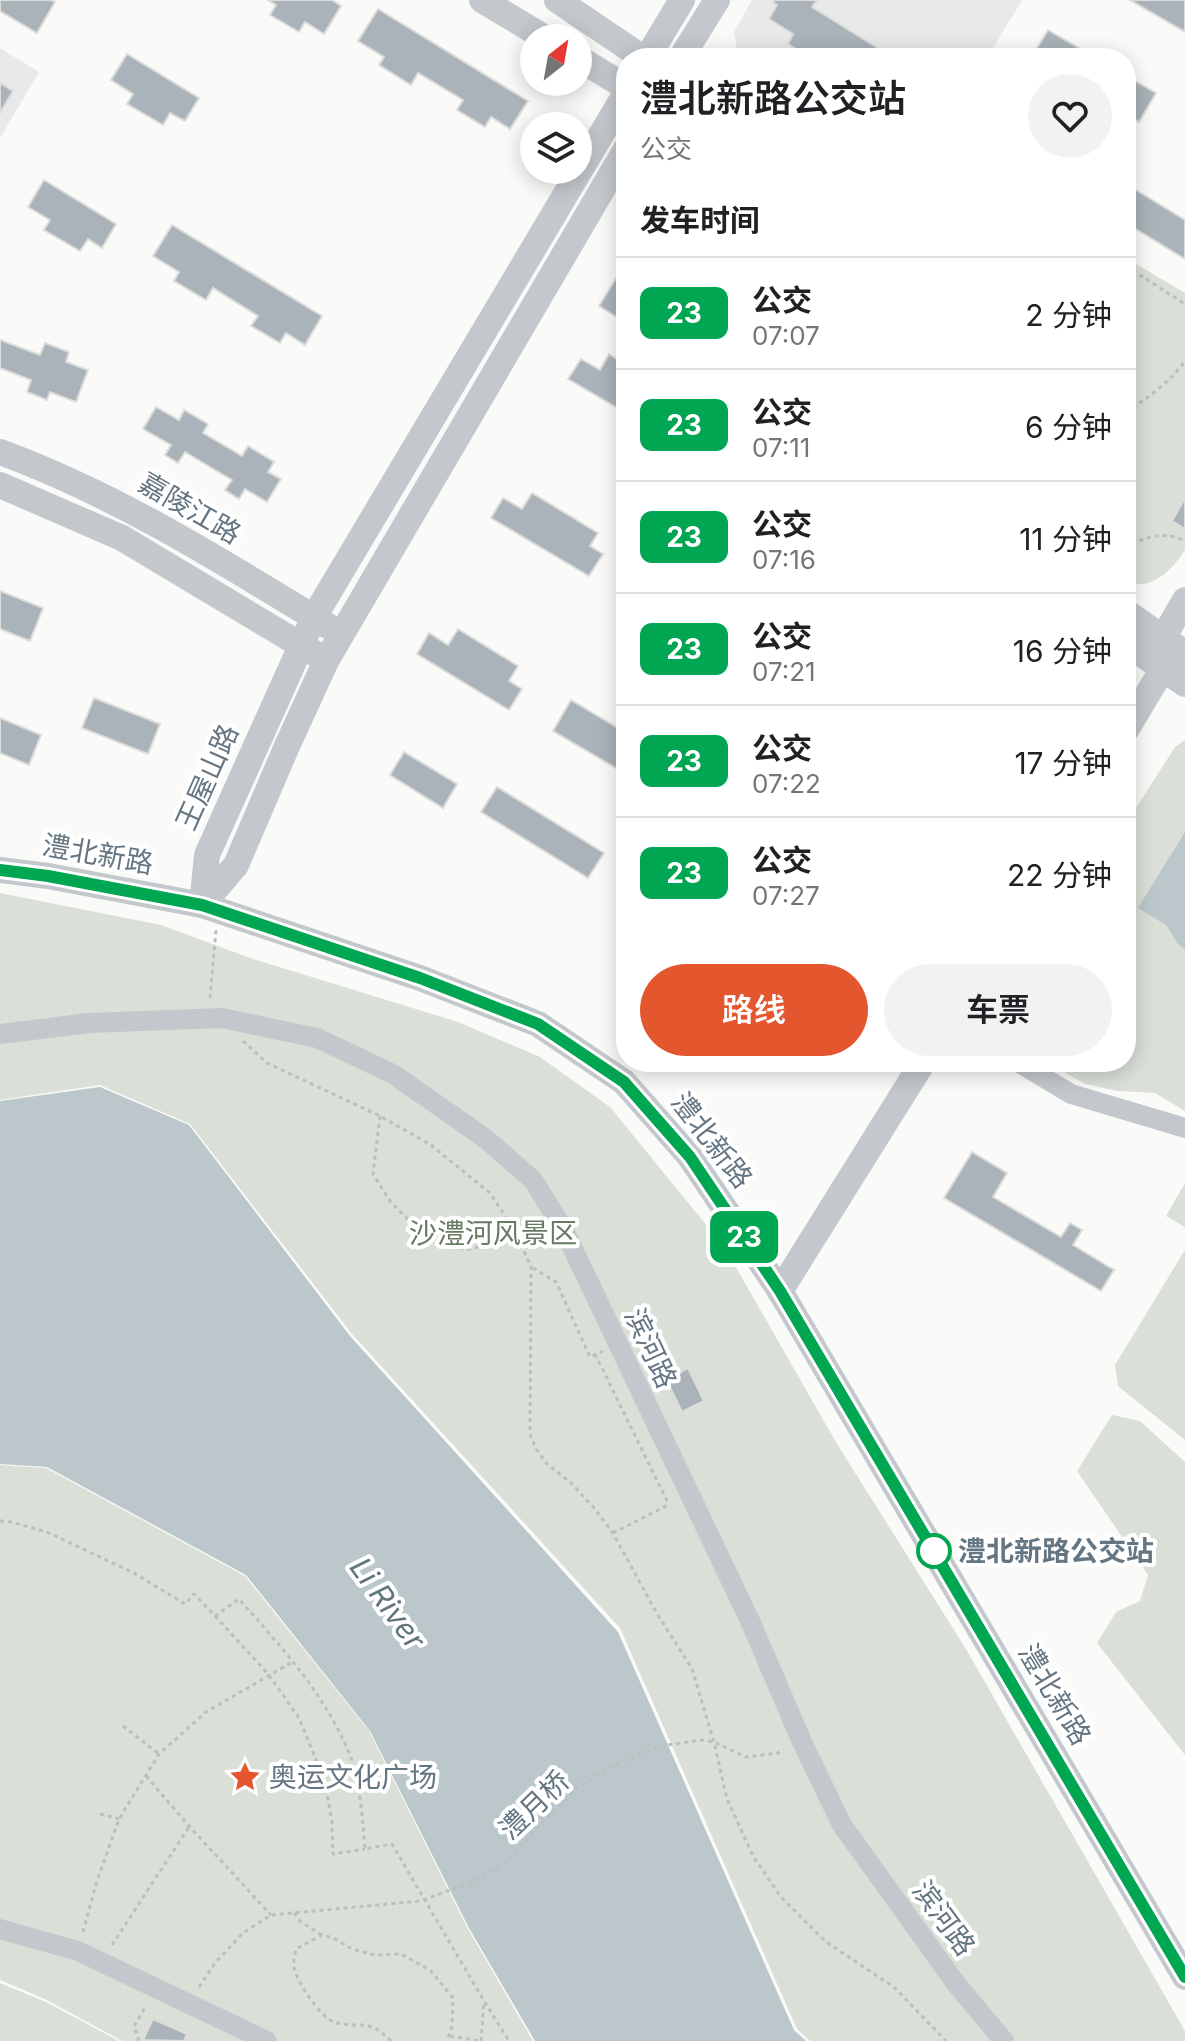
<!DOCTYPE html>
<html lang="zh">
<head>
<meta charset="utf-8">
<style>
  body { margin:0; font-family:Inter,"Noto Sans SC",sans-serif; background:#f2f2f2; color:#202124; height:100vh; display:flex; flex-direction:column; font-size:30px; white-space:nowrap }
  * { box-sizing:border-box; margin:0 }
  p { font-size:26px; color:#757577 }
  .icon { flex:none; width:44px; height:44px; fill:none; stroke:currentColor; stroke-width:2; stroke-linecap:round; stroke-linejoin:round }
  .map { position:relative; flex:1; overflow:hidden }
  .details { position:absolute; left:616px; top:48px; width:520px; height:1024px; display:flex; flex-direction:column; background:#fff; border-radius:32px; box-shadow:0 4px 20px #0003 }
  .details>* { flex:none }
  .badge { padding:0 16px; border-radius:12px; font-size:28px; line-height:52px }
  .needle { width:52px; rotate:31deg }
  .tools { position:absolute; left:520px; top:24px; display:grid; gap:16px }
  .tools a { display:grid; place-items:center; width:72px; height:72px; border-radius:50%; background:#fff; box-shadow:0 4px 20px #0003; font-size:40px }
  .map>.badge { position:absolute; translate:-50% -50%; box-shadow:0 0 0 4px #fff }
  h2 { padding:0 24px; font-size:30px; line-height:72px }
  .round { display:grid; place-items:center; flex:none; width:84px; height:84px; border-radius:42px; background:#f2f2f2 }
  .head { display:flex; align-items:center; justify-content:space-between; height:136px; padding:0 24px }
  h1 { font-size:38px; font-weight:600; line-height:60px }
  .button { display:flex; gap:16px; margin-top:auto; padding:16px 24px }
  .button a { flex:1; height:92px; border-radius:48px; background:#e4572e; color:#fff; font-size:32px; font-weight:600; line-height:92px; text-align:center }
  .button a+a { background:#f2f2f2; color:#202124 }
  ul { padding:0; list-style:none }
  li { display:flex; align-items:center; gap:24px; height:112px; padding:0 24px; border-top:2px solid #e0e0e0 }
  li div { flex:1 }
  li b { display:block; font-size:30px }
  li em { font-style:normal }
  li .badge { min-width:88px; font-weight:700; text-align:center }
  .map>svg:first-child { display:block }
  .built { fill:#e8e9e9 }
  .green { fill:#dadfd7 }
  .water { fill:#bbc7cb }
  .building { fill:#aab3b9; stroke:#dcdcda; stroke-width:2 }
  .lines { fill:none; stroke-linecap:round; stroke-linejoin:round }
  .path { stroke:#bbbfc2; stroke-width:3; stroke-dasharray:4 4; stroke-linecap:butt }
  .minor { stroke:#c3c8cc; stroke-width:20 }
  .tertiary { stroke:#c3c8cc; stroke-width:26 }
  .line-casing { stroke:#fff; stroke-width:18 }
  .line { stroke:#00a651; stroke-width:12 }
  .stop-dot { fill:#fff; stroke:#00a651; stroke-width:4 }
  .labels { text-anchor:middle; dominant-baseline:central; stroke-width:8; stroke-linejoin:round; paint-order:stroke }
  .street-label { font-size:28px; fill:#657683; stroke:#fff }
  .park-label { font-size:28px; fill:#687a64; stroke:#fff }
  .stop-label { font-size:28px; font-weight:bold; fill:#657683; stroke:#fff; text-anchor:start }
  .poi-label { font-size:28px; fill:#657683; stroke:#fff; text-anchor:start }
  .water-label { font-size:30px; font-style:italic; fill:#60757c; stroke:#fff }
</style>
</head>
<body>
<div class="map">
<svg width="1185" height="2041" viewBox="0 0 1185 2041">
  <rect width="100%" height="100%" fill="#fafaf8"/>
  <g class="built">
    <path d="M752 0H1022L987 58H738L734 32Z"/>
    <path d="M0 48 39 72 0 138Z"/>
  </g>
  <g class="green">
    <path d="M1126 258 1185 293V550C1172 570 1151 592 1126 581Z"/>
    <path d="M1185 740V1111L1155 1093 1118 1091 1085 1084 1047 1062H1126V824L1175 747Z"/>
    <path d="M0 893 161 925 253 959 458 1022 540 1057 610 1107 725 1248 837 1444 966 1649 1185 2031V2041H810L797 2029 620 1628 352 1334 190 1124 100 1085 0 1100Z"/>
    <path d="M1185 1183V1227L1166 1216Z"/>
    <path d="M1185 1250V1440L1118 1386 1115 1365Z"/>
    <path d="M1112 1415 1140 1421 1185 1462V1755L1097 1643 1116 1612 1140 1601 1148 1575 1077 1471Z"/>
    <path d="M0 1465 46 1468 245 1576 369 1731 468 1929 533 2041H122L45 1999 0 1980Z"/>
    <path d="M0 1983 46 2002 119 2041H0Z"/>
  </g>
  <g class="water">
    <path d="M1185 832V950L1178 944 1166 925 1138 908Z"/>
    <path d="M100 1087 189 1125 350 1336 618 1632 794 2030 806 2041H535L469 1928 370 1731 246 1575 47 1467 0 1464V1101Z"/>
  </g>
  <g class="building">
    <path d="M0 0H51L55 2 37 33 0 11Z"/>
    <path d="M268 0H332L341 6 324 34 305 22 299 32 270 15 276 5Z"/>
    <path d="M775 0H817L812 7 894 58H816L810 54 807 58H800L793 54 796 49 788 44 793 34 769 19 777 5 773 3Z"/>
    <path d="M1130 0H1185V32Z"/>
    <path d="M378 9 528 101 510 129 491 117 485 127 457 110 463 100 418 73 411 85 379 65 384 57 358 41Z"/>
    <path d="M1048 30 1096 58H1031Z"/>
    <path d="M127 54 199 98 185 121 170 113 163 125 127 104 133 94 111 80Z"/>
    <path d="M1126 76 1156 93 1139 122 1126 114Z"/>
    <path d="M0 83 13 91 0 113Z"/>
    <path d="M44 180 116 224 102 248 88 239 80 251 44 230 50 220 28 207Z"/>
    <path d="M1126 184 1185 220V259L1126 223Z"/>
    <path d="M172 225 322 316 305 345 286 333 280 343 251 326 258 316 213 288 206 300 174 281 179 272 153 256Z"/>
    <path d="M626 262V323L599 306Z"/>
    <path d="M0 340 40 355 45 343 69 352 66 362 88 370 76 402 50 392 47 400 27 392 31 380 0 368Z"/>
    <path d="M609 354 626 365V413L568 379 581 359 600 370Z"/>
    <path d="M156 407 179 420 184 410 208 424 203 433 242 456 248 446 274 462 268 472 281 479 267 502 245 489 239 499 225 490 232 480 185 452 178 463 165 455 171 445 143 429Z"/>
    <path d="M532 493 598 533 590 546 603 554 589 576 491 518 503 498 522 509Z"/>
    <path d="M1185 498V529L1172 521Z"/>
    <path d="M0 591 43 608 30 641 0 629Z"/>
    <path d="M458 629 518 666 509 681 522 689 509 710 417 654 429 633 448 645Z"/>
    <path d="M94 698 160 724 148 754 82 728Z"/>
    <path d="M571 700 626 733V774L553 731Z"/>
    <path d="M0 718 41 735 29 765 0 753Z"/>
    <path d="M404 752 457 784 443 808 390 775Z"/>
    <path d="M497 787 604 853 588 878 481 812Z"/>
    <path d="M972 1152 1007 1173 993 1197 1061 1237 1070 1223 1082 1230 1073 1245 1114 1270 1101 1291 944 1198Z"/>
    <path d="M688 1368 704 1401 682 1412 666 1379Z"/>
    <path d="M153 2019 187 2034 184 2041 143 2040Z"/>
  </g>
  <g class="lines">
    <g class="path">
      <path d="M1126 266 1185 304"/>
      <path d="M1126 412C1149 397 1169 383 1185 361"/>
      <path d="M1132 544C1148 536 1166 532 1183 540"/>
      <path d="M1126 549 1132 544 1129 517 1133 509"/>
      <path d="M210 998 216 930"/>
      <path d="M243 1041 267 1063 380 1116 431 1145 490 1193 514 1229 531 1267 530 1434 536 1449 547 1464 571 1483 595 1509 613 1533 656 1612 692 1669 714 1742 727 1799 753 1856 781 1897 825 1941 895 1988 946 2041"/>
      <path d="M380 1116 373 1174 390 1201 415 1227 425 1235 466 1250 498 1242 514 1229"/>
      <path d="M533 1268 556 1282 590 1357 603 1351"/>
      <path d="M636 1336 650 1329"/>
      <path d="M595 1354 669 1505"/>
      <path d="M0 1521 11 1522 47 1532 134 1573 185 1604 194 1594 215 1616 239 1599C282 1648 327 1696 351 1758 360 1783 363 1823 365 1849L392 1844 484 2001 509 2041"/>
      <path d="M613 1533 670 1504"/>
      <path d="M215 1616 269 1675 299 1718 325 1781 332 1823 333 1854 365 1849"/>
      <path d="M123 1726 159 1754"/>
      <path d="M146 1776 189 1826 271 1915"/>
      <path d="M100 1814 119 1819"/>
      <path d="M294 1913 301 1922 322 1935"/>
      <path d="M83 1932 96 1884 119 1819 159 1754 206 1712 294 1661"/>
      <path d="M112 1945 189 1827"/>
      <path d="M199 1987 215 1963 243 1933 271 1915 420 1901 475 1881 504 1863 576 1788 614 1765 641 1753 668 1745 701 1740 714 1742 746 1757 778 1753 784 1750"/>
      <path d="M450 2036 480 2041"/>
      <path d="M139 2041 134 2026 146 2006"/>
      <path d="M391 2041C367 2016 360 2030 334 2022 321 2018 296 1981 294 1967 293 1962 295 1954 296 1949L322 1935 333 1938 352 1949 375 1955 401 1954 430 1970 453 1998 452 2027 447 2041"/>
      <path d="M481 2041 484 2001"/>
    </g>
    <g class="minor">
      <path d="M0 1034 89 1023 222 1018 317 1038 393 1074 486 1139 533 1180 564 1230 751 1623 802 1742 842 1825 957 1985 1004 2041"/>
      <path d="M1018 1062 1071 1094 1185 1128"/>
      <path d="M0 1929 78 1951 267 2041"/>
    </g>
    <g class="tertiary">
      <path d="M482 0 545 38"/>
      <path d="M557 0 643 58"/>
      <path d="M578 58 626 87"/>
      <path d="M647 58 682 0"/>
      <path d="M681 58 717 0"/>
      <path d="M0 452C117 495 223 562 328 626"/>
      <path d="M0 485 122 538 314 653"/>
      <path d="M1126 612 1176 647"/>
      <path d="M1126 643 1185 684"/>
      <path d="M1162 670 1163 638 1185 600"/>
      <path d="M1126 730 1162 670 1185 655"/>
      <path d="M0 870 48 876 202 905 420 978 538 1024 624 1082 690 1157 780 1291 1185 1977"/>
      <path d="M202 905 207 855 314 617 626 93"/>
      <path d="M202 905 236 865 287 746 326 661 626 149"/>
      <path d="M780 1291 923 1062"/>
    </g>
  </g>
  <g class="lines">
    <defs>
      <path id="line" d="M0 870 48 876 202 905 420 978 538 1024 624 1082 690 1157 780 1291 1185 1977"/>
    </defs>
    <use href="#line" class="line-casing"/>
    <use href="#line" class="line"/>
  </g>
  <defs>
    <symbol id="sight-bare" viewBox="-9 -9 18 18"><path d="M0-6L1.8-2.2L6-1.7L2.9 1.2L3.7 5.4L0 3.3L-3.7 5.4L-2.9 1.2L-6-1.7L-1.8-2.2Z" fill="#e4572e" stroke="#fff" stroke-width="2.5" paint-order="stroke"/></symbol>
  </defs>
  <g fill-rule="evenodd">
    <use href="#sight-bare" x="223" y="1755" width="44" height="44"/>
  </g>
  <circle class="stop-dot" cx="934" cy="1551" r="16"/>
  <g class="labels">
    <g class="street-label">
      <text transform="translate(190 508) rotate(30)">嘉陵江路</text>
      <text transform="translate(207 777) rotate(-66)">王屋山路</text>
      <text transform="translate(98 854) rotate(10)">澧北新路</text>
      <text transform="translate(712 1140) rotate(52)">澧北新路</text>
      <text transform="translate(651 1348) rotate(65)">滨河路</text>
      <text transform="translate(1055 1694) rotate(59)">澧北新路</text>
      <text transform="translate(534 1805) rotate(-44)">澧月桥</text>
      <text transform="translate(944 1918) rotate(54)">滨河路</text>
    </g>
    <g class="park-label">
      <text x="493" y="1233">沙澧河风景区</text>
    </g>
    <g class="stop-label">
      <text x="958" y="1551">澧北新路公交站</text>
    </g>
    <g class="poi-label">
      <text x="269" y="1777">奥运文化广场</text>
    </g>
    <g class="water-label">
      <text transform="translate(388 1603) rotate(54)">Li River</text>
    </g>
  </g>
</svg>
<div class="tools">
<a><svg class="needle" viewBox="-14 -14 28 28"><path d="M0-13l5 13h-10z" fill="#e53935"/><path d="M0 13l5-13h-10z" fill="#757577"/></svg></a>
<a><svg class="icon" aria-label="layers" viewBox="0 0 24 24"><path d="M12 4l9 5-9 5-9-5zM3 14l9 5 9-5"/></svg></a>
</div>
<b class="badge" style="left:744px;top:1237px;background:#00a651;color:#fff">23</b>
<section class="details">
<div class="head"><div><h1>澧北新路公交站</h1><p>公交</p></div><a class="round"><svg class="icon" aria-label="heart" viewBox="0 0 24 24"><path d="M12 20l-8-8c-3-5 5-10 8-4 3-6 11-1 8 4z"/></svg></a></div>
<h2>发车时间</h2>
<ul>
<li><span class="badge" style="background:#00a651;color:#fff">23</span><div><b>公交</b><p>07:07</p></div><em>2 分钟</em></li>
<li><span class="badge" style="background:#00a651;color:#fff">23</span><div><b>公交</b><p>07:11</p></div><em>6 分钟</em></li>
<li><span class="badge" style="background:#00a651;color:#fff">23</span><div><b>公交</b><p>07:16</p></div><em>11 分钟</em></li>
<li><span class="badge" style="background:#00a651;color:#fff">23</span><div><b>公交</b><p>07:21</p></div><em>16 分钟</em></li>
<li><span class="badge" style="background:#00a651;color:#fff">23</span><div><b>公交</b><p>07:22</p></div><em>17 分钟</em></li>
<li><span class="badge" style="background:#00a651;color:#fff">23</span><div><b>公交</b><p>07:27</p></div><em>22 分钟</em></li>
</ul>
<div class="button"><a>路线</a><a>车票</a></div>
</section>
</div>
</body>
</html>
